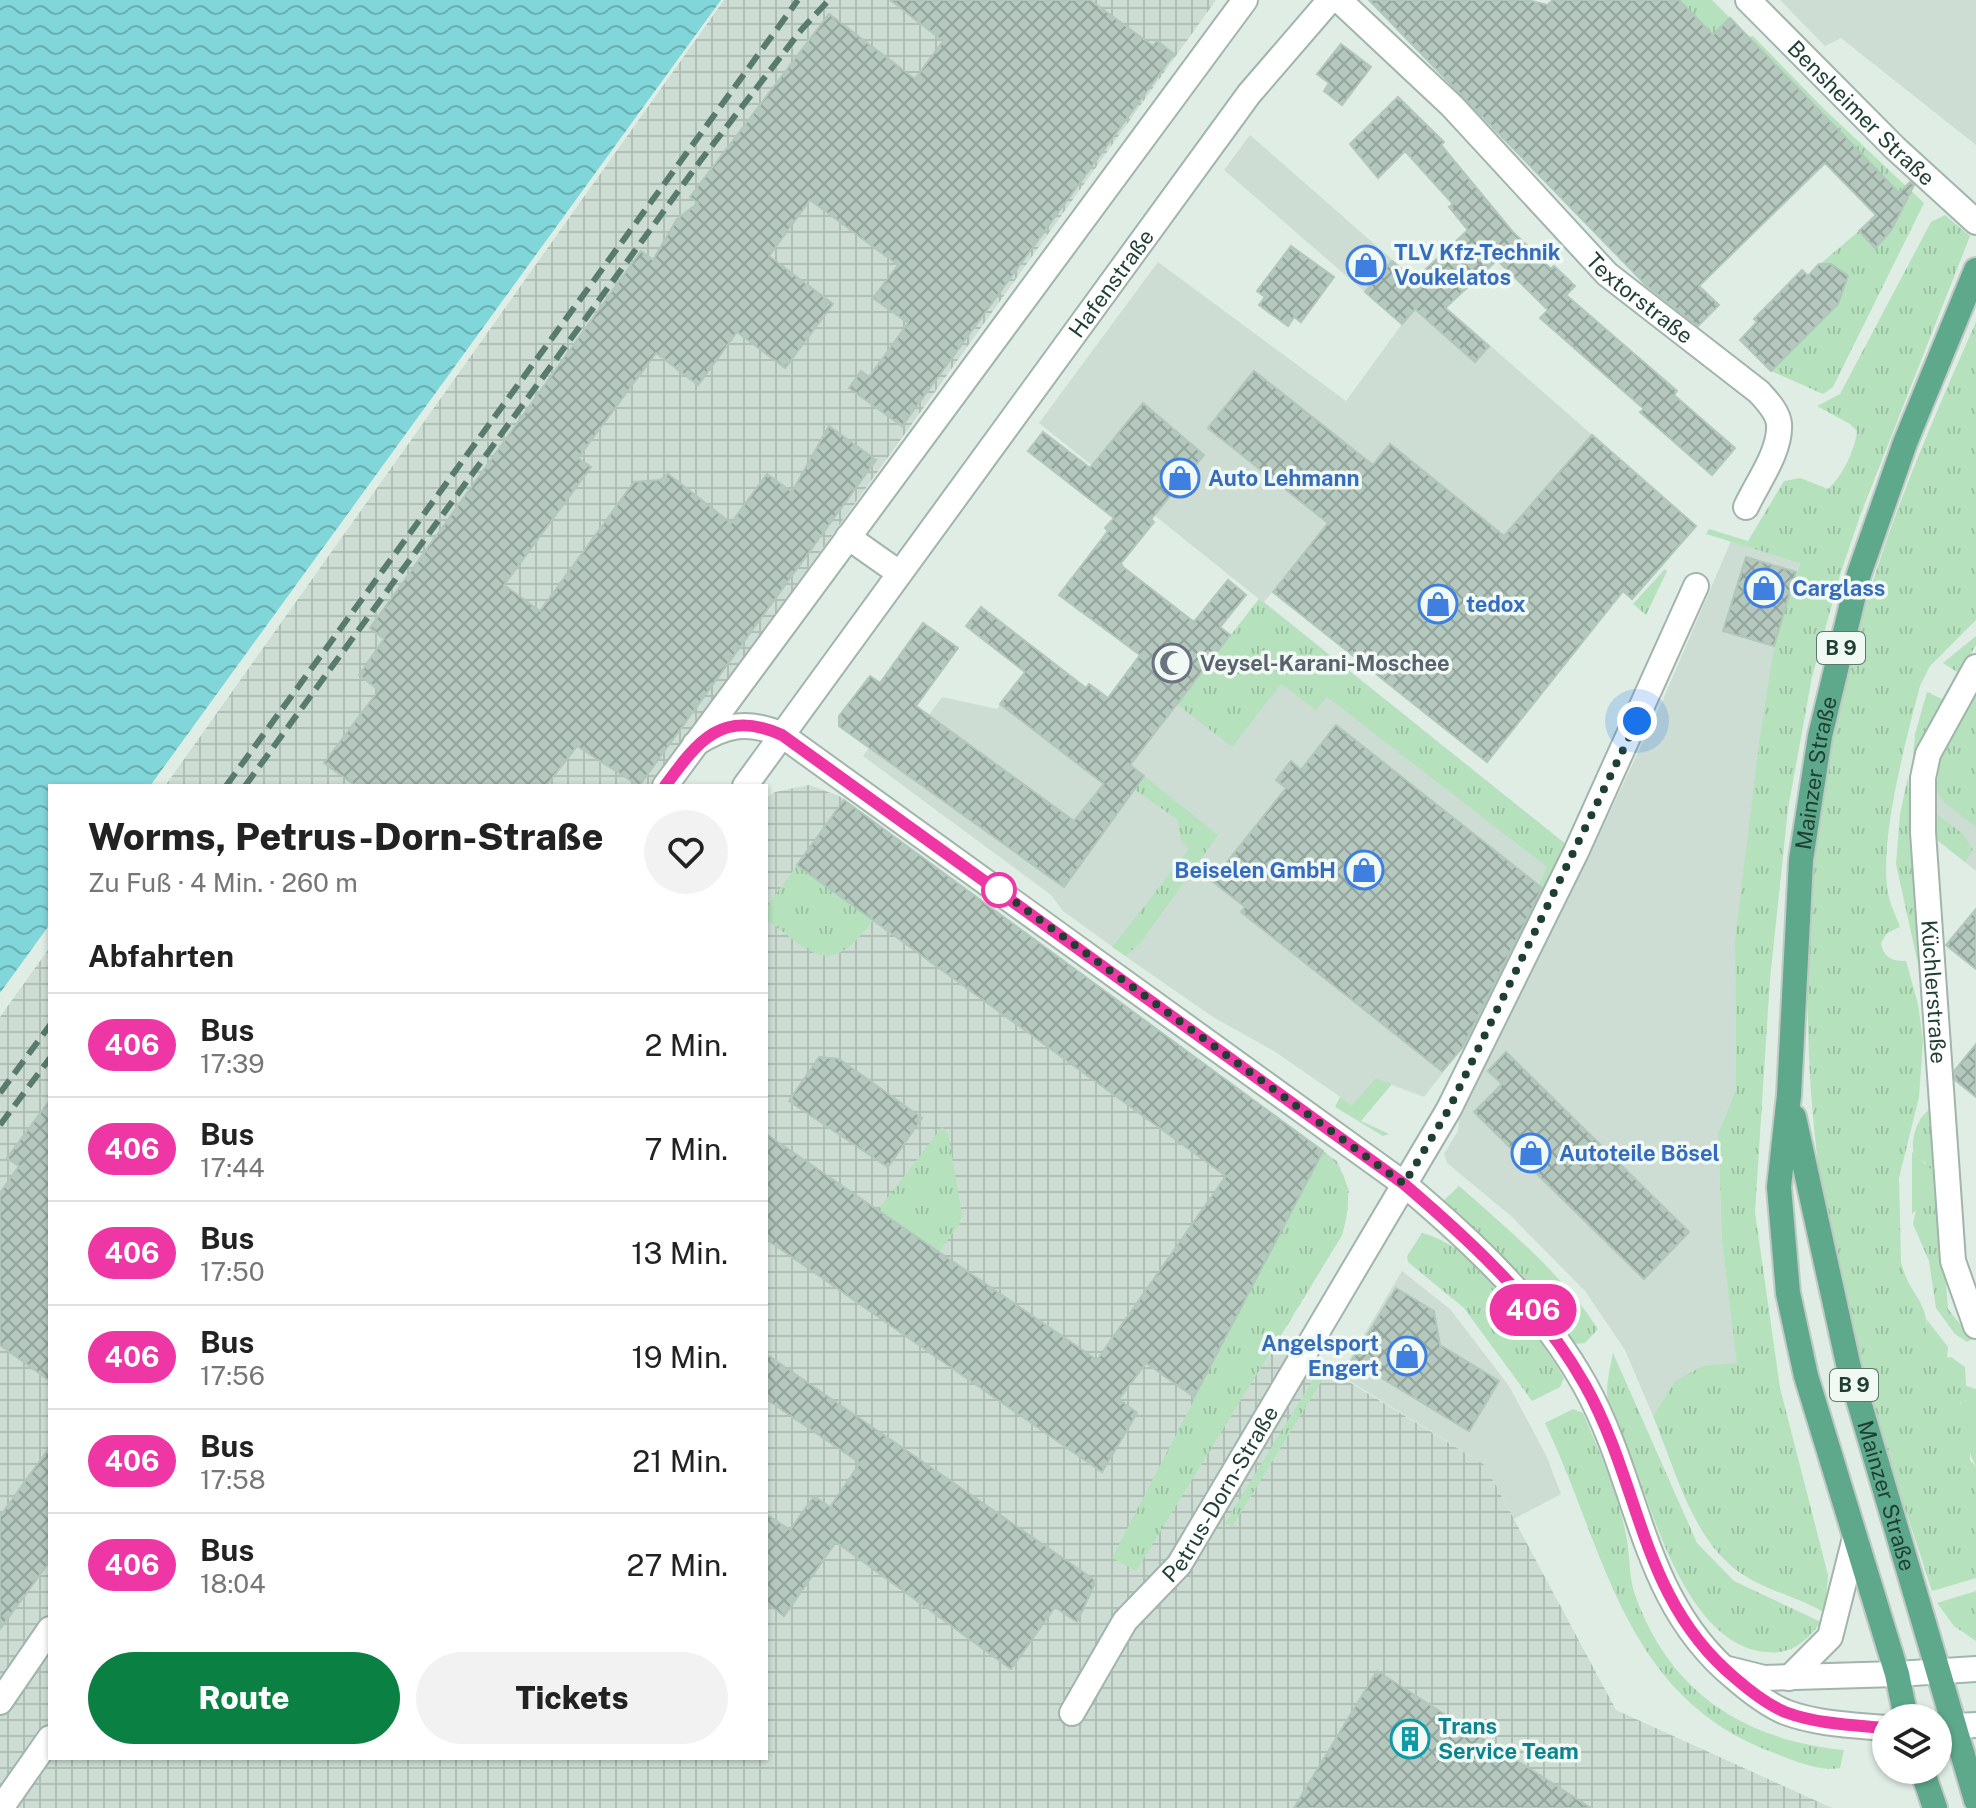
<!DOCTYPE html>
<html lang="de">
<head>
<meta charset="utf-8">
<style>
  body { margin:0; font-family:"Public Sans",sans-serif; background:#f2f2f2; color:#222; height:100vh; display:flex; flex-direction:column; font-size:30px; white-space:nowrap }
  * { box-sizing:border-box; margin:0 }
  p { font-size:26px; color:#767676 }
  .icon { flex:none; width:44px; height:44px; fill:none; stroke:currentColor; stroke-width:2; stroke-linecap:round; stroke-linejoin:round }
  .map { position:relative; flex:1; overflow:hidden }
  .details { position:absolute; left:48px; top:784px; width:720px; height:976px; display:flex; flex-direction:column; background:#fff; border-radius:0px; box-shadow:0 2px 6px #0004 }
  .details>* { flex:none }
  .badge { padding:0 16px; border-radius:26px; font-size:28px; line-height:52px }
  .fabs { position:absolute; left:1872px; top:1704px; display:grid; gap:16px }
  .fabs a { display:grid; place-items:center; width:80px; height:80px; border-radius:50%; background:#fff; box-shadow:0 2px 6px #0004; font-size:40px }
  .you { position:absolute; width:40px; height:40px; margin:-20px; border:6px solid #fff; border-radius:50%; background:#1a73e8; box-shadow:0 0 0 12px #1a73e833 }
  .map>.badge { position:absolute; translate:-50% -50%; box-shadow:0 0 0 4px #fff }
  h2 { padding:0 40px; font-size:30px; line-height:72px }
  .round { display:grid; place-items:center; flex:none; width:84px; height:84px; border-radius:42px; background:#f2f2f2 }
  .headline { display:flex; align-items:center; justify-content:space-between; height:136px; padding:0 40px }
  h1 { font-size:38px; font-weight:800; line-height:60px }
  .cta { display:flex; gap:16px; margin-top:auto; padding:16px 40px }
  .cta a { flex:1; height:92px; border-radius:48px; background:#0b8043; color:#fff; font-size:32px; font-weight:800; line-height:92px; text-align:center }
  .cta a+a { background:#f2f2f2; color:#222 }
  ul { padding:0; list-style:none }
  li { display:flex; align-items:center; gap:24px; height:104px; padding:0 40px; border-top:2px solid #e0e0e0 }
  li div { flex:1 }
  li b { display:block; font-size:30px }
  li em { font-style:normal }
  li .badge { min-width:88px; font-weight:700; text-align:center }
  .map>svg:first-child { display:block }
  .built { fill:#cdddd4 }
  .industrial { fill:url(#industrial-grid) }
  .grass { fill:url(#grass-tufts) }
  .park { fill:#b5e1bc }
  .water { fill:url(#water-waves) }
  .building { fill:url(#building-cross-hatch); stroke:#b1c7bb; stroke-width:2 }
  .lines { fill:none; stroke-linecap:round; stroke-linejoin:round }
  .street-casing { stroke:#a1b5ac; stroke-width:28 }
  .secondary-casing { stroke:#9cbaac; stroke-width:28 }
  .primary-casing { stroke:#c0c9c6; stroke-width:28 }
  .street { stroke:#fff; stroke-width:24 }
  .secondary { stroke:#fff; stroke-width:24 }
  .primary { stroke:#5ea88c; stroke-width:24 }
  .rail { stroke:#587b6d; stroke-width:6; stroke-dasharray:16 8; stroke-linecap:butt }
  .line-casing { stroke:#fff; stroke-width:18 }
  .line { stroke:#ee37a5; stroke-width:12 }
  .walk { stroke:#1e3f32; stroke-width:8; stroke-dasharray:0 14.4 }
  .stop-dot { fill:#fff; stroke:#ee37a5; stroke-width:4 }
  .labels { text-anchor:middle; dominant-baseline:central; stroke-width:7; stroke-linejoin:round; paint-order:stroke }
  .shield { fill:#f0f9f3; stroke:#5d776c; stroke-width:2 }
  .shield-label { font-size:20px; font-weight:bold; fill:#1e3f32 }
  .street-label { font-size:22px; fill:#1e3f32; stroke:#f0f9f3 }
  .shop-label { font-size:22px; font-weight:bold; fill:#366cbe; stroke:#f0f9f3; text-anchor:start }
  .worship-label { font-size:22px; font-weight:bold; fill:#5b616d; stroke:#f0f9f3; text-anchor:start }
  .culture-label { font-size:22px; font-weight:bold; fill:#0d838f; stroke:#f0f9f3; text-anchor:start }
</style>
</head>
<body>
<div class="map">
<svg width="1976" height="1808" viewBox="0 0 1976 1808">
  <defs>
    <pattern id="industrial-grid" width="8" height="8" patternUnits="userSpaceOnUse" patternTransform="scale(2)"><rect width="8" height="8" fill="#cdddd4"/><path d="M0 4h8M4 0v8" fill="none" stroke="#b0bfb6"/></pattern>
    <pattern id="grass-tufts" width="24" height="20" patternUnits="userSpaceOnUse" patternTransform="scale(2)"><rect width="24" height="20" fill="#b5e1bc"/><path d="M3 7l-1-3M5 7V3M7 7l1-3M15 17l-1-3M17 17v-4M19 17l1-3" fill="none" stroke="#9bc2a2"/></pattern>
    <pattern id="water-waves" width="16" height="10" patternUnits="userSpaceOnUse" patternTransform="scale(2)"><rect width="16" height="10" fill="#80d6d9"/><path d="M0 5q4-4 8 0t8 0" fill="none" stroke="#68afb1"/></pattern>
    <pattern id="building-cross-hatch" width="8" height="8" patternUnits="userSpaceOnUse" patternTransform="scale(2)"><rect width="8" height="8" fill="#b4c8be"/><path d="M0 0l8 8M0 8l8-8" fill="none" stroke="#92a49b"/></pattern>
  </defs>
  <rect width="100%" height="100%" fill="#dfede5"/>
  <g class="built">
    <path d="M1780 0H1976V145L1841 38 1825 46Z"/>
    <path d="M1250 135 1696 526 1632 599 1624 592 1603 616 1390 444 1264 602 1568 846 1478 1028 1424 1097 1376 1079 1352 1105 1274 1051 1213 1017 1125 956 1063 911 1051 895 863 756 905 698 929 715 942 697 997 709 1019 679 1130 765 1259 599 1039 423 1158 262 1346 401 1402 324 1224 170Z"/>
    <path d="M1731 541 1800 562 1774 646 1735 939 1736 1090 1718 1133 1722 1241 1738 1363 1674 1382 1653 1416 1625 1350 1585 1291 1511 1216 1447 1163 1444 1154 1458 1131 1462 1100 1587 860 1662 702Z"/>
    <path d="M1976 693V871L1936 839 1934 818 1940 757Z"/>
    <path d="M1402 1271 1450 1309 1509 1386 1546 1455 1561 1494 1514 1519 1485 1465 1340 1375Z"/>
  </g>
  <g class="industrial">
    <path d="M724 0H1216L663 771 686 786H165Z"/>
    <path d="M809 785 839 796 1338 1162 1349 1190 1342 1235 1279 1339 1485 1465 1616 1710 1832 1808H0V1017L50 947V1758H766V798L775 792Z"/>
  </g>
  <g class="grass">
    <path d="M1679 0H1712L1730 18 1713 35Z"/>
    <path d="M1753 36 1825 110 1924 203 1833 387 1823 394 1771 371 1838 303 1848 276 1831 264 1819 265 1859 231 1875 247 1892 231 1906 200 1748 37Z"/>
    <path d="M1945 215 1970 236 1860 516 1840 575 1812 677 1788 809 1770 979 1755 1212 1780 1388 1828 1575 1825 1613C1799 1597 1767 1591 1742 1574 1692 1541 1675 1468 1653 1416L1674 1382 1703 1366 1737 1363 1722 1241 1718 1133 1736 1090 1735 939 1759 744 1774 646 1800 563 1706 534 1709 529 1748 541 1784 481 1800 478 1828 489C1842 477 1855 450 1857 431L1850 424 1817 406 1840 394 1931 222Z"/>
    <path d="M1976 322V620L1930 666 1920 686C1906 740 1881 832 1887 886 1888 900 1895 914 1900 927L1887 933 1881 943C1883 957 1893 962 1906 961L1918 1004 1923 1040 1919 1097 1899 1178 1901 1262C1910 1300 1934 1300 1925 1350L1911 1363 1951 1357 1965 1367 1966 1384 1960 1403 1970 1423V1460L1976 1467V1578L1932 1591C1896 1479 1855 1366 1832 1250 1789 1032 1804 803 1870 591 1898 499 1937 410 1976 322Z"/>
    <path d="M1665 569 1667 571 1646 615 1633 604Z"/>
    <path d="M1259 599 1568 846 1545 891 1539 886 1547 867 1327 697 1316 710 1281 684 1232 747 1177 704Z"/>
    <path d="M1976 636V645L1913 756 1915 734 1927 692 1942 699 1957 672 1943 663Z"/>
    <path d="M1976 693V827L1945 803 1936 791 1940 757Z"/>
    <path d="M1144 776 1218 835 1141 942 1126 956 1112 947 1189 849 1181 841 1178 820 1134 789Z"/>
    <path d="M1908 777 1924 991 1896 864 1900 814Z"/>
    <path d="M1934 812 1963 834 1973 850 1965 862 1936 839Z"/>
    <path d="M797 865 873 920C829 979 815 955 766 919V908Z"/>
    <path d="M1376 1078 1392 1084 1361 1121 1389 1134 1383 1136 1335 1107 1340 1097 1352 1105Z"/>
    <path d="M1932 1108 1948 1309 1972 1339 1967 1342 1955 1334 1936 1308 1929 1261 1913 1224 1926 1163 1914 1156C1910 1140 1917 1116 1932 1108Z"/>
    <path d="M942 1127 948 1133 962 1214 959 1225 939 1252 878 1210Z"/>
    <path d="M1323 1151C1352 1174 1352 1201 1342 1235L1136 1571 1112 1558Z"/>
    <path d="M1459 1186C1508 1229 1562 1274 1598 1329L1585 1343 1574 1344 1521 1274 1444 1200Z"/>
    <path d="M1422 1233C1480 1247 1534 1329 1564 1378L1560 1387 1532 1401 1464 1308 1408 1262 1407 1256Z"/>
    <path d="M1613 1353 1697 1543 1734 1581 1821 1622C1805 1644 1788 1657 1759 1651 1689 1638 1656 1523 1634 1465 1626 1444 1612 1423 1608 1402 1605 1387 1610 1369 1613 1353Z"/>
    <path d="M1322 1365 1329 1369 1232 1527 1225 1523Z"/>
    <path d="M1573 1409 1583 1413C1600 1453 1620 1497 1627 1541 1630 1559 1629 1577 1635 1595 1670 1693 1744 1740 1844 1750L1840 1768C1818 1772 1790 1759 1769 1751 1622 1694 1605 1548 1545 1423Z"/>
    <path d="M1976 1591V1641L1954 1626 1937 1603Z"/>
  </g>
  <g class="park">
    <path d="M1912 1152 1932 1170 1936 1192 1912 1214Z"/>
    <path d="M1927 1320 1948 1347 1947 1358 1914 1371 1911 1363 1925 1349Z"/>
    <path d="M1964 1385 1976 1389V1467L1966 1444C1976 1422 1951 1406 1964 1385Z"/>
  </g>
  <path class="water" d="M0 0H721L150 786H50V924L0 993Z"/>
  <g class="building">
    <path d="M890 0H1090L1153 46 1157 41 1174 54 902 426 849 388 861 371 869 377 908 323 873 298 898 265 810 200 769 256 833 304 785 368 737 332 698 385 656 353 578 458 591 467 504 585 540 611 634 482 660 480 668 474 731 523 767 474 792 492 829 426 876 460 639 786 577 746 546 786H356L324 763 379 690 359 675 384 639 370 628 641 251 653 260 677 219 698 203 690 197 829 14 915 79 943 41Z"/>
    <path d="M1369 0H1528L1547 5 1553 0H1679L1713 35 1730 18 1899 193 1910 182 1914 185 1891 231 1875 248 1859 231 1876 215 1825 163 1699 286 1719 305 1698 326 1646 285Z"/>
    <path d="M1341 44 1371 67 1342 105 1324 91 1329 83 1317 74Z"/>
    <path d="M1398 97 1444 142 1441 145 1512 231 1551 269 1554 266 1575 286 1566 295 1677 391 1674 395 1735 448 1712 475 1640 412 1644 409 1540 318 1548 310 1497 260 1445 308 1489 346 1475 362 1415 309 1402 324 1365 292 1392 261 1414 280 1468 230 1449 207 1453 204 1405 151 1378 178 1350 144Z"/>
    <path d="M1291 246 1334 277 1301 322 1294 317 1288 326 1259 305 1265 297 1257 291Z"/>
    <path d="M1819 264H1831L1848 276 1838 304 1771 371 1740 340 1757 322 1754 319 1802 270 1808 276Z"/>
    <path d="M1254 371 1373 465 1390 444 1504 536 1592 435 1696 526 1632 599 1623 591 1487 762 1273 592 1328 523 1208 428Z"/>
    <path d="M1143 403 1204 455 1151 519 1154 522 1121 563 1123 567 1194 622 1228 580 1246 595 1220 627 1230 635 1130 765 1144 776 1064 887 839 726V716L870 676 880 683 923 623 958 648 916 706 1074 821 1104 784 1000 704 1025 672 966 626 981 607 1086 688 1089 684 1108 698 1140 655 1059 595 1108 531 1105 528 1114 518 1028 451 1043 432 1090 468Z"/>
    <path d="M1746 557 1796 572 1774 646 1723 631Z"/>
    <path d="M1336 725 1542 888 1462 1048 1442 1071 1241 912 1245 907 1212 881 1286 788 1276 780 1291 761 1301 770Z"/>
    <path d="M844 800 1323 1151 1194 1397 1146 1363 1119 1399 1137 1413 1102 1472 766 1239V1134L1097 1360 1226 1176 797 865Z"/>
    <path d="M1976 909V969L1946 945Z"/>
    <path d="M1976 1044V1097L1955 1080V1070Z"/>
    <path d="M1506 1052 1689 1232 1644 1279 1474 1112 1502 1084 1488 1071Z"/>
    <path d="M819 1057 839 1059 922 1118 888 1167 789 1101Z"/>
    <path d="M50 1100V1381L0 1345V1193L19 1166 7 1158Z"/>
    <path d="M1396 1288 1434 1311 1440 1345 1499 1381 1469 1431 1352 1360Z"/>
    <path d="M766 1354 1096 1581 1077 1622 1055 1607 1011 1669 836 1542 784 1616 766 1603V1514L790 1530 814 1496 830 1507 860 1463 766 1399Z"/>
    <path d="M50 1447V1561L0 1629V1516Z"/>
    <path d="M1377 1671 1591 1808H1294Z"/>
  </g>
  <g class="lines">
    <defs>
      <g id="street">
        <path id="s1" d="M1339 0 1452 106 1607 274 1759 392C1767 401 1778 412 1779 424 1781 451 1757 483 1746 507"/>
        <path id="s2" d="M1748 0 1895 148 1976 222"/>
        <path d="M848 537 899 573"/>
        <path id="s3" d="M1976 667 1928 754 1923 778V832L1953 1261 1976 1326"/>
        <path d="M695 744C726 724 748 720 782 735L1404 1184C1474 1243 1540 1305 1585 1385 1641 1486 1641 1601 1735 1678 1750 1691 1766 1704 1785 1712 1817 1724 1852 1725 1886 1728"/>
        <path d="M665 786 1245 0"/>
        <path id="s4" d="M745 786 1249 94 1330 0"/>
        <path d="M1728 1669 1764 1678 1897 1674"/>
        <path d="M1789 1678 1830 1637 1855 1538"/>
        <path d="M0 1702 50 1629"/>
        <path id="s5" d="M1072 1713 1125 1621 1179 1565 1449 1109 1576 852 1696 586"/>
        <path d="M1 1808 50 1738"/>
      </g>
      <g id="secondary">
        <path d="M1897 1674 1976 1669"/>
        <path d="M1938 1727 1976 1725"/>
      </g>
      <g id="primary">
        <path id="s6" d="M1794 1117 1849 1368 1976 1800"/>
        <path id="s7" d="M1906 1718 1897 1674 1806 1376 1788 1293 1779 1187 1789 1095 1801 860 1820 736 1859 574 1905 443 1976 270"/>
        <path d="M1922 1770 1935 1808"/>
      </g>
    </defs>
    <use href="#street" class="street-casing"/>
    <use href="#secondary" class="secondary-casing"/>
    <use href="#primary" class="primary-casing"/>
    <use href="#street" class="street"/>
    <use href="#secondary" class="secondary"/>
    <use href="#primary" class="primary"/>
    <g class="rail">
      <path d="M226 786 798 0"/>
      <path d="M245 786 701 160 802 29 829 0"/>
      <path d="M0 1093 50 1025"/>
      <path d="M0 1125 50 1058"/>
    </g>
  </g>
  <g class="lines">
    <defs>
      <path id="line" d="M665 786C698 741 722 708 782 735L1404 1184C1473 1243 1540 1305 1585 1385 1642 1487 1640 1599 1735 1678 1750 1691 1766 1704 1785 1712 1817 1724 1852 1725 1886 1728"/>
    </defs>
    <use href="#line" class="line-casing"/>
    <use href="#line" class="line"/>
    <path class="walk" d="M999 890 996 888 1404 1184 1449 1109 1637 721"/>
  </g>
  <defs>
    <symbol id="shop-ring" viewBox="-11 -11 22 22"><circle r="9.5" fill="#f0f9f3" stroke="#3f7fe0" stroke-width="1.5"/><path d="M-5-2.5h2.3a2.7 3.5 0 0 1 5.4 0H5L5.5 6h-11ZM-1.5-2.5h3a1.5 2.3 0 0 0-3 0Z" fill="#3f7fe0"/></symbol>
    <symbol id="mosque-ring" viewBox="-11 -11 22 22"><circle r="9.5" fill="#f0f9f3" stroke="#6b7280" stroke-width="1.5"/><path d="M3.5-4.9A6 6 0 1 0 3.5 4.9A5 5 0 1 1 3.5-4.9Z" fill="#6b7280"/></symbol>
    <symbol id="building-ring" viewBox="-11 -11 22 22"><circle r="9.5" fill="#f0f9f3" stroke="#0f9aa8" stroke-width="1.5"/><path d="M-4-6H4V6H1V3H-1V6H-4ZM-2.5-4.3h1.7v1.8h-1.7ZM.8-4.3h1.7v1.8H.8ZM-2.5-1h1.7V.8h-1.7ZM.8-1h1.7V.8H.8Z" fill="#0f9aa8"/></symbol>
  </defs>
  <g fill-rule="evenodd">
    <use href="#shop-ring" x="1344" y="243" width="44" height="44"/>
    <use href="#shop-ring" x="1158" y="456" width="44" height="44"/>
    <use href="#shop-ring" x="1742" y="566" width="44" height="44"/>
    <use href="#shop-ring" x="1416" y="582" width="44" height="44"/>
    <use href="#mosque-ring" x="1150" y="641" width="44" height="44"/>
    <use href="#shop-ring" x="1342" y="848" width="44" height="44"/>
    <use href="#shop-ring" x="1509" y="1131" width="44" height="44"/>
    <use href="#shop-ring" x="1385" y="1334" width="44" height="44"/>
    <use href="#building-ring" x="1388" y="1717" width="44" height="44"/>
  </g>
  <circle class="stop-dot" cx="999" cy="890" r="16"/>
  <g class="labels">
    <g class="shield">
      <rect x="1817" y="632" width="48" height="32" rx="6"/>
      <rect x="1830" y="1369" width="48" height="32" rx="6"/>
    </g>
    <g class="shield-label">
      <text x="1841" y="648">B 9</text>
      <text x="1854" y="1385">B 9</text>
    </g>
    <g class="street-label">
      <text stroke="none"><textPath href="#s2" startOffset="160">Bensheimer Straße</textPath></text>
      <text stroke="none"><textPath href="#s4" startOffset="622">Hafenstraße</textPath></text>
      <text stroke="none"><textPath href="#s1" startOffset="424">Textorstraße</textPath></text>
      <text stroke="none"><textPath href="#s7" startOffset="964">Mainzer Straße</textPath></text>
      <text stroke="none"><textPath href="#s3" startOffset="338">Küchlerstraße</textPath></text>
      <text stroke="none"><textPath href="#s5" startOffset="266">Petrus-Dorn-Straße</textPath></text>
      <text stroke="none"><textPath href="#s6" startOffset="390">Mainzer Straße</textPath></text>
    </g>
    <g class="shop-label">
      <text x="1394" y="252">TLV Kfz-Technik<tspan x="1394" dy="25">Voukelatos</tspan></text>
      <text x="1208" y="478">Auto Lehmann</text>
      <text x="1792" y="588">Carglass</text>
      <text x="1466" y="604">tedox</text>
      <text x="1336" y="870" text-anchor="end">Beiselen GmbH</text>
      <text x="1559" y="1153">Autoteile Bösel</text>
      <text x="1379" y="1343" text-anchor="end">Angelsport<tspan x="1379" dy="25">Engert</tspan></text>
    </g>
    <g class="worship-label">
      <text x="1200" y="663">Veysel-Karani-Moschee</text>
    </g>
    <g class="culture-label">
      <text x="1438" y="1726">Trans<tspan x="1438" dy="25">Service Team</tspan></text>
    </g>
  </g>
</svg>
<div class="fabs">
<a><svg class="icon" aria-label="layers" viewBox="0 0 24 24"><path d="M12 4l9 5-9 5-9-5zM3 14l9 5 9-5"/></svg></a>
</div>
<div class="you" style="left:1637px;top:721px"></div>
<b class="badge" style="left:1533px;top:1310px;background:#ee37a5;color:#fff">406</b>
<section class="details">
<div class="headline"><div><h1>Worms, Petrus-Dorn-Straße</h1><p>Zu Fuß · 4 Min. · 260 m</p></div><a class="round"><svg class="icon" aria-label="heart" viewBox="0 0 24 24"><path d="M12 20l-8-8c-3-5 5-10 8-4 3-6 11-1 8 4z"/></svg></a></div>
<h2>Abfahrten</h2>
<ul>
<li><span class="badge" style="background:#ee37a5;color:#fff">406</span><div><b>Bus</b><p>17:39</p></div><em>2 Min.</em></li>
<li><span class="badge" style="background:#ee37a5;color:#fff">406</span><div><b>Bus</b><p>17:44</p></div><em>7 Min.</em></li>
<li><span class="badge" style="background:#ee37a5;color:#fff">406</span><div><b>Bus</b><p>17:50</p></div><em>13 Min.</em></li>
<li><span class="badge" style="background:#ee37a5;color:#fff">406</span><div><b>Bus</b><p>17:56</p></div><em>19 Min.</em></li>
<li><span class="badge" style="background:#ee37a5;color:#fff">406</span><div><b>Bus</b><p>17:58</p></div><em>21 Min.</em></li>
<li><span class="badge" style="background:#ee37a5;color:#fff">406</span><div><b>Bus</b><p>18:04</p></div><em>27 Min.</em></li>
</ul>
<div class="cta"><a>Route</a><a>Tickets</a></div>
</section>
</div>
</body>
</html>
